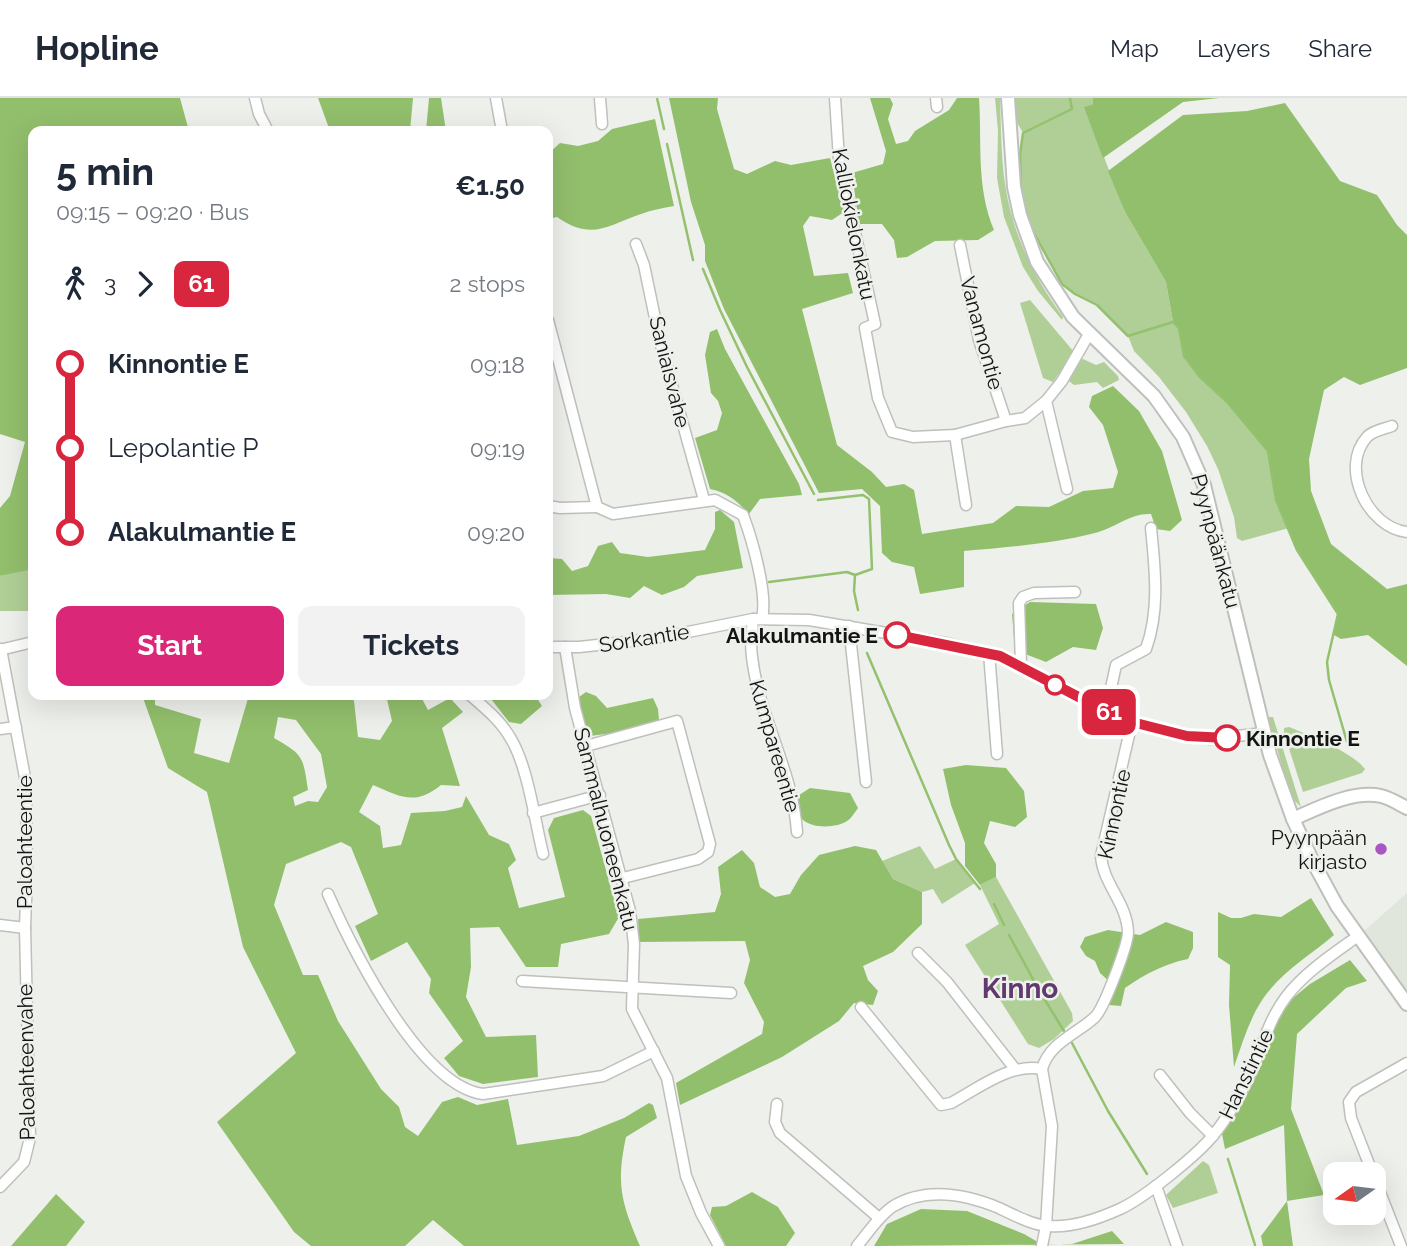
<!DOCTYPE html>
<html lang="en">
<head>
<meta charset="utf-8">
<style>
  body { margin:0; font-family:Raleway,sans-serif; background:#f2f2f3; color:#1f2937; height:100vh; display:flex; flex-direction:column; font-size:26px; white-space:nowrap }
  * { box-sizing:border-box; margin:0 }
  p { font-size:23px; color:#747a83 }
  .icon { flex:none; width:38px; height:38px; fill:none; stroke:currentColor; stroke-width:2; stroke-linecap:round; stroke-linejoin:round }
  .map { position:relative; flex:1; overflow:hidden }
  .panel { position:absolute; left:28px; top:28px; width:525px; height:574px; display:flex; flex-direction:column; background:#fff; border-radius:14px; box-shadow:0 7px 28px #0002 }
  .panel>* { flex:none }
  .badge { padding:0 14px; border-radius:10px; font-size:24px; line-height:46px }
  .needle { width:46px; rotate:256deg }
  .tools { position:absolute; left:1323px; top:1064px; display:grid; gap:14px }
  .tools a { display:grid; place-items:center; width:63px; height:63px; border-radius:14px; background:#fff; box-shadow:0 7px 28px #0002; font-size:35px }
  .map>.badge { position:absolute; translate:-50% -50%; box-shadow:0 0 0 4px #fff }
  .legs { display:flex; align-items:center; gap:10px; height:77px; padding:0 28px; font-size:23px }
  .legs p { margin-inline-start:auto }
  .head { display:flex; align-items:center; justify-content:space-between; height:119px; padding:0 28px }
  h1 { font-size:38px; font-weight:700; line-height:52px }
  .button { display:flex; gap:14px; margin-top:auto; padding:14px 28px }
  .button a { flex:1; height:80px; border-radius:14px; background:#db2777; color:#fff; font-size:28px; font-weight:700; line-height:80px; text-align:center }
  .button a+a { background:#f2f2f3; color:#1f2937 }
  ul { padding:0 28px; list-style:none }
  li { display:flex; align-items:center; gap:24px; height:84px; font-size:26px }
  li i { display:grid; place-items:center; width:10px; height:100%; margin:0 9px; background:currentColor }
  li i::after { content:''; width:18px; height:18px; margin:-9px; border:5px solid; border-radius:50%; background:#fff }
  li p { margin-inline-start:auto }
  li:first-child i { background:linear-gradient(#0000 50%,currentColor 0) }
  li:last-child i { background:linear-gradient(currentColor 50%,#0000 0) }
  header { display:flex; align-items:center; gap:42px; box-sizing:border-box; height:98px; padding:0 35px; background:#fff; border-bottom:2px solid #e0e1e3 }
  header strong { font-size:33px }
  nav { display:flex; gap:38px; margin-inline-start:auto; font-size:24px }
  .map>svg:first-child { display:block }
  .built { fill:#e0e6db }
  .green { fill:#b0cf96 }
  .forest { fill:#92bf6c; fill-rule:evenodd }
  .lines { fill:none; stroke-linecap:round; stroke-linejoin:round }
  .stream { stroke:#94c16e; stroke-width:2.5 }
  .street-casing { stroke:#bec0bc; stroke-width:13 }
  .secondary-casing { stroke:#bec0bc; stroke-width:16 }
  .street { stroke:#fff; stroke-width:10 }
  .secondary { stroke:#fff; stroke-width:12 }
  .line-1-casing { stroke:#fff; stroke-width:16 }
  .line-1 { stroke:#d7263d; stroke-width:10 }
  .stop-1-dot { fill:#fff; stroke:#d7263d; stroke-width:3.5 }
  .poi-dot { fill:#a955c4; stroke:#eef0ec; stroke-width:2.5 }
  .labels { text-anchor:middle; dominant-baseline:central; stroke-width:5; stroke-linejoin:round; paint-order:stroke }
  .street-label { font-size:21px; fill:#121312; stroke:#eef0ec }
  .stop-label { font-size:21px; font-weight:bold; fill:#121312; stroke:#eef0ec; text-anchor:end }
  .poi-label { font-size:21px; fill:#121312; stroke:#eef0ec; text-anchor:end }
  .district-label { font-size:28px; font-weight:bold; fill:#61386f; stroke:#eef0ec }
</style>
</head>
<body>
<header>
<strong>Hopline</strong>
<nav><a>Map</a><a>Layers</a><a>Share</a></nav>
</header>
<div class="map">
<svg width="1407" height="1148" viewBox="0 0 1407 1148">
  <rect width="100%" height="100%" fill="#eef0ec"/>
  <path class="built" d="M1407 795V894L1363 834Z"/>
  <g class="green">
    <path d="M995 0H1000C1001 28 1001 58 1005 86 1012 135 1034 180 1063 219L1062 222 1038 193 1023 169 1004 119 997 80 998 33Z"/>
    <path d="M1014 0H1093V6L1085 9 1125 114 1166 184 1173 224 1179 230 1184 258 1199 278 1227 304 1268 353 1276 402 1289 430 1242 443 1237 440 1234 419 1218 371 1207 348 1186 314 1159 279 1134 253 1128 238 1112 221 1097 207 1075 196 1062 186 1030 128 1021 100 1020 57 1023 35 1015 21Z"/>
    <path d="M1030 202 1074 254 1053 284 1043 280 1020 205Z"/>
    <path d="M1083 261 1096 267 1104 264 1118 278 1119 282 1103 290 1097 284 1074 287 1069 283 1080 262Z"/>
    <path d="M29 471H33V513H0V478Z"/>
    <path d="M1268 619H1273L1301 709 1291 699Z"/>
    <path d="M1289 629C1310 638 1351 653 1365 671L1362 675 1303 694 1284 635V630Z"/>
    <path d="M920 748 935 771 956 761 975 785 942 806 933 791 922 794 893 781 882 763Z"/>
    <path d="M996 779 1072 915 1073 923 1054 941 1039 950 1028 946 965 847 999 826 980 787Z"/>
    <path d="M1203 1063 1209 1067 1218 1095 1173 1110 1166 1097Z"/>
  </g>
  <g class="forest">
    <path d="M0 0H180L189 33H33V471L0 478V410L10 398 25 344 0 336Z"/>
    <path d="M318 0H413L410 33H330Z"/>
    <path d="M429 0H441L446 33H426Z"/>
    <path d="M669 0H718L717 11 734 71 747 76 775 63 791 67 830 60 844 114 832 122 810 118 803 128 814 178 848 175 853 195 802 211 837 347 872 374 886 389 904 386 914 392 922 436 993 425 1016 408 1049 409 1083 393 1113 390 1118 374 1103 327 1089 309 1092 298 1113 288 1139 313 1162 353 1182 422 1170 433 1156 431 1151 416C1130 415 1115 430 1095 435 1053 446 1007 449 964 453V489L920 496 914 469 892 464 882 455 880 408 862 391 819 395 724 211 705 163V147L691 104Z"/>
    <path d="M870 0H890L893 6 888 21 896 46 908 43 915 33 949 12 957 0H979C982 45 976 89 994 132L978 142 935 143 907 159 897 160 894 142 882 126H859L852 75 883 66 886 53Z"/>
    <path d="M1093 0H1219L1183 4 1103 60 1084 9 1093 6Z"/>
    <path d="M1285 5 1340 83 1377 97 1397 127 1407 137V270L1360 287 1344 279 1324 292 1309 361 1311 393 1331 446 1387 491 1407 486V568L1368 537 1341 541 1334 537 1338 516 1297 452 1276 402 1268 353 1227 304 1199 278 1184 258 1179 230 1173 224 1166 184 1125 114 1108 73 1183 17 1247 13Z"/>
    <path d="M655 21 674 108C663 110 652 112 641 116 606 128 592 143 557 119L548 121V56L560 45 578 48 598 43 612 31Z"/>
    <path d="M717 231 725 251 799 386 802 397 760 401 749 416C737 403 727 394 710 391L695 340 717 332 722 315 718 303 711 295 705 257 710 234Z"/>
    <path d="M720 412 734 424 743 470 697 478 684 489 662 497 644 488 630 500 606 496 548 497V460L562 461 572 473 588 468 598 448 612 444 620 455 648 459 705 452 715 431V414Z"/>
    <path d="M1030 504 1096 506 1103 530 1096 552 1073 549 1046 564 1015 552 1012 516Z"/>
    <path d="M586 594 596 598 607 610 653 600 658 611 659 622 629 633 590 638C579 629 580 612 579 599Z"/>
    <path d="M142 597H155V607L201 621 194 655 229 665 249 597H349L354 603 358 639 380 642 392 623 386 597H420L428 612 450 600 463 614 442 630 460 688 441 687C415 708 401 699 373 687L359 714 380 728 383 750 401 747 411 715 445 713 462 709 466 698 489 737 509 746 516 762 508 770 519 810 565 799 548 732 554 720 583 712 591 718 619 819 609 836 561 846 558 869H526L499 829 470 830 471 869 466 899 486 939 536 937 538 979 483 986 459 978 444 960 463 943 429 895 431 881 407 844 371 863 355 828 378 816 351 749 341 744 286 766 274 807 303 877H318L338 923 381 991 399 1009 405 1029 418 1038 442 1004 458 999 477 1007 508 1001 517 1047 579 1038 624 1020 649 1005 653 1007 657 1020 626 1039C616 1086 621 1104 640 1148H464L433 1122 405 1148H311L294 1134 217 1024 296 955 243 849 207 694 168 670ZM278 619 296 622 321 656 327 689 318 704 308 703 295 708 293 699 308 692C303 659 304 657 274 640Z"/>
    <path d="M488 597H535L542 608 521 626 509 624Z"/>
    <path d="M966 667 1006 670 1024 693 1027 719 1015 729 990 723 984 745 996 766V779L980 787 965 768V745L951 707 943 671Z"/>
    <path d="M810 690 850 695 858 710C855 714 851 721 847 723 837 730 811 731 802 721 797 715 797 706 796 699Z"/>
    <path d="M855 748 876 752 893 781 922 794V826L893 854 863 868 868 882 878 893 873 907 854 905 839 923 782 959 680 1007 676 985 762 936 764 924 744 885 750 862 745 843 639 844 638 821 715 814 721 796 718 769 742 752 754 765 760 789 775 799 790 796 801 777 819 757Z"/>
    <path d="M1311 800 1334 837C1312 856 1286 871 1268 894 1251 915 1243 943 1234 969L1229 907 1230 867 1218 859V814L1231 820H1241L1254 816 1281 819Z"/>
    <path d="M1166 824 1193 834V850L1188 861C1164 866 1145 876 1125 890L1121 908 1109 907 1112 886 1100 875 1095 863 1086 858 1080 849 1085 839 1108 832 1140 837Z"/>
    <path d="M1350 862 1367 883 1346 890 1297 936 1291 1011 1324 1097 1287 1103 1293 1148H1263L1261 1138 1287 1103 1284 1027 1225 1051 1222 1036 1254 982 1277 922 1293 900 1310 886Z"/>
    <path d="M752 1094 778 1109 795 1135 786 1148H726L710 1117 712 1109 726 1108Z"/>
    <path d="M56 1096 85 1124 66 1148H11Z"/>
    <path d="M921 1111 967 1113 1024 1136 1043 1147 1072 1146 1112 1133 1124 1146 874 1148 887 1126Z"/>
  </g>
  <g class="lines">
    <g class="stream">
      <path d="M657 0 664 31"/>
      <path d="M667 46 693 162"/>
      <path d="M1021 94 1020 57 1023 35 1072 11 1070 0"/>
      <path d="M1025 111 1030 128 1062 186 1075 196 1097 207 1128 238 1173 224 1179 230 1184 258 1199 278 1227 304 1268 353 1276 402 1297 452 1338 516 1327 564 1329 582 1347 644"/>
      <path d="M703 171 720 212 747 269 814 396"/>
      <path d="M818 402 863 397 869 401 872 471 855 477 854 493 858 512"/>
      <path d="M769 484 847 474 855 477"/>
      <path d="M867 555 949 747 956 761 980 791"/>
      <path d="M994 806 1004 827"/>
      <path d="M1009 837 1040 894 1064 933"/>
      <path d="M1072 945 1108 1013 1147 1076"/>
      <path d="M1228 1061 1255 1147"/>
    </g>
    <defs>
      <g id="street">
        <path d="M255 0 259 16 268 33"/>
        <path d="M496 0 502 33"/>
        <path d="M600 0 602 26"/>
        <path d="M835 0 839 61 875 226 865 230 878 300 892 334 913 339 955 337 1006 323 1025 320 1046 303 1062 283 1089 236"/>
        <path d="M936 0 937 9"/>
        <path d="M636 146 644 167 660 244 704 402"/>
        <path d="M960 147 979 242 1006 323"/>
        <path d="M548 222 597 409 613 416 715 402 743 417C752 441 768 496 762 520"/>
        <path d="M1046 303 1067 391"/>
        <path d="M1392 328C1384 331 1372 333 1367 339 1339 370 1368 430 1407 434"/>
        <path d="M955 337 966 407"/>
        <path d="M548 408 560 410 597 409"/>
        <path d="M753 521C752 533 750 547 752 559 759 619 793 673 797 734"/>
        <path d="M849 528 866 684"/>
        <path d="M548 549H579L625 544 668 538 753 521 809 522 946 545 1000 558 1106 613 1164 633 1210 641 1264 635"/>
        <path d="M565 549 575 610 630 813 634 846 632 911 667 980 686 1078 701 1115 719 1148"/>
        <path d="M0 552 33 544"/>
        <path d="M989 555 997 656"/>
        <path d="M1021 567 1019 505 1023 499 1034 495 1075 494"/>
        <path d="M470 597C485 610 501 623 511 641 528 669 535 724 543 756"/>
        <path d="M1106 613 1116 567 1146 551C1160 512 1155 471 1151 430"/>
        <path d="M0 631 16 629"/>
        <path d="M586 648 677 623 710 746 708 754 698 761 623 780"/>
        <path d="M533 715 600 697"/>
        <path d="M328 796C352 850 420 988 483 996L603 978 654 953"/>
        <path d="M0 827 25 830"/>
        <path d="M918 855 947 884 1015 971"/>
        <path d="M522 883 731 895"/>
        <path d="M861 909 941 1007 951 1005C979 990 1009 965 1042 971"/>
        <path d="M1160 977 1190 1015 1213 1038"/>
        <path d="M777 1006 775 1024 780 1035 879 1120"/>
        <path d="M1156 1088 1177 1148"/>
        <path d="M0 1089 24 1064 30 1040 25 830 27 775 26 685 1 551"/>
        <path d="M857 1148C868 1135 878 1119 892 1109 926 1088 965 1096 999 1110 1014 1117 1032 1127 1049 1128 1071 1130 1100 1120 1120 1111 1144 1100 1199 1056 1215 1035 1228 1019 1239 999 1248 981 1261 954 1267 924 1286 899 1304 875 1333 856 1358 838"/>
        <path d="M1042 1148 1046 1128 1052 1028 1042 971C1049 945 1077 936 1095 919 1104 910 1128 847 1128 834 1127 805 1103 786 1101 758L1132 624"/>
        <path d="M1401 1148 1351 1020 1349 1004 1356 994 1407 965"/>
      </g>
      <g id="secondary">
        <path d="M1008 0 1014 89 1020 117 1037 164 1073 219 1154 298 1183 339 1204 387 1270 657 1293 721 1312 762 1337 808 1407 906"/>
        <path d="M1293 721C1318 710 1353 692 1381 698 1390 700 1399 706 1407 710"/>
      </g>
    </defs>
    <use href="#street" class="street-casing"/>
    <use href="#secondary" class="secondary-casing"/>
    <use href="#street" class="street"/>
    <use href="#secondary" class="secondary"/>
  </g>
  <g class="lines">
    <defs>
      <path id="line-1" d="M897 537 1000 558 1094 607 1132 624 1187 638 1227 640"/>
    </defs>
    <use href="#line-1" class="line-1-casing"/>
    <use href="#line-1" class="line-1"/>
  </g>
  <g class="stop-1-dot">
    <circle cx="897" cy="537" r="12"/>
    <circle cx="1055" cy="587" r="9"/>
    <circle cx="1227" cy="640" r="12"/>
  </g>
  <circle class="poi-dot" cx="1381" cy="751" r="7"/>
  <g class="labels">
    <g class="street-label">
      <text transform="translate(854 126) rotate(79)">Kalliokielonkatu</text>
      <text transform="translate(982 235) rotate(75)">Vanamontie</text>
      <text transform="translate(670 274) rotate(76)">Saniaisvahe</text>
      <text transform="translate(1216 443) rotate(75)">Pyynpäänkatu</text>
      <text transform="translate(644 540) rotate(-9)">Sorkantie</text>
      <text transform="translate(775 648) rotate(74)">Kumpareentie</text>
      <text transform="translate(1114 716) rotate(-78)">Kinnontie</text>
      <text transform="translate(606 731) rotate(76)">Sammalhuoneenkatu</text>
      <text transform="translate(24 744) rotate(-90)">Paloahteentie</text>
      <text transform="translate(26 964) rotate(-91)">Paloahteenvahe</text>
      <text transform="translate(1246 976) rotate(-64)">Hanstintie</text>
    </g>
    <g class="stop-label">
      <text x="878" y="537">Alakulmantie E</text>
      <text x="1246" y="640" text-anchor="start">Kinnontie E</text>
    </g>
    <g class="poi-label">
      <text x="1367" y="739">Pyynpään<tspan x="1367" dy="24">kirjasto</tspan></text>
    </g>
    <g class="district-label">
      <text x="1020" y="890">Kinno</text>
    </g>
  </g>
</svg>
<div class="tools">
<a><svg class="needle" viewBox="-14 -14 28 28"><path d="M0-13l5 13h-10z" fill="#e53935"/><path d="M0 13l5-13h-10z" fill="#747a83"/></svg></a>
</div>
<b class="badge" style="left:1109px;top:614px;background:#d7263d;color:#fff">61</b>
<section class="panel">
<div class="head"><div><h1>5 min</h1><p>09:15 – 09:20 · Bus</p></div><b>€1.50</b></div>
<div class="legs"><svg class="icon" aria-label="walk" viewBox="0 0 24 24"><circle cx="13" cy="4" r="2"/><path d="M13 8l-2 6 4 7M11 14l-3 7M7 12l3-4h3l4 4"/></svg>3<svg class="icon" aria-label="forward" viewBox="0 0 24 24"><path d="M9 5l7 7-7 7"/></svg><b class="badge" style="background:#d7263d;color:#fff">61</b><p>2 stops</p></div>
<ul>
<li><i style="color:#d7263d"></i><b>Kinnontie E</b><p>09:18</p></li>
<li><i style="color:#d7263d"></i><span>Lepolantie P</span><p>09:19</p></li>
<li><i style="color:#d7263d"></i><b>Alakulmantie E</b><p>09:20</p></li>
</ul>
<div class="button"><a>Start</a><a>Tickets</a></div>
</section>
</div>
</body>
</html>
